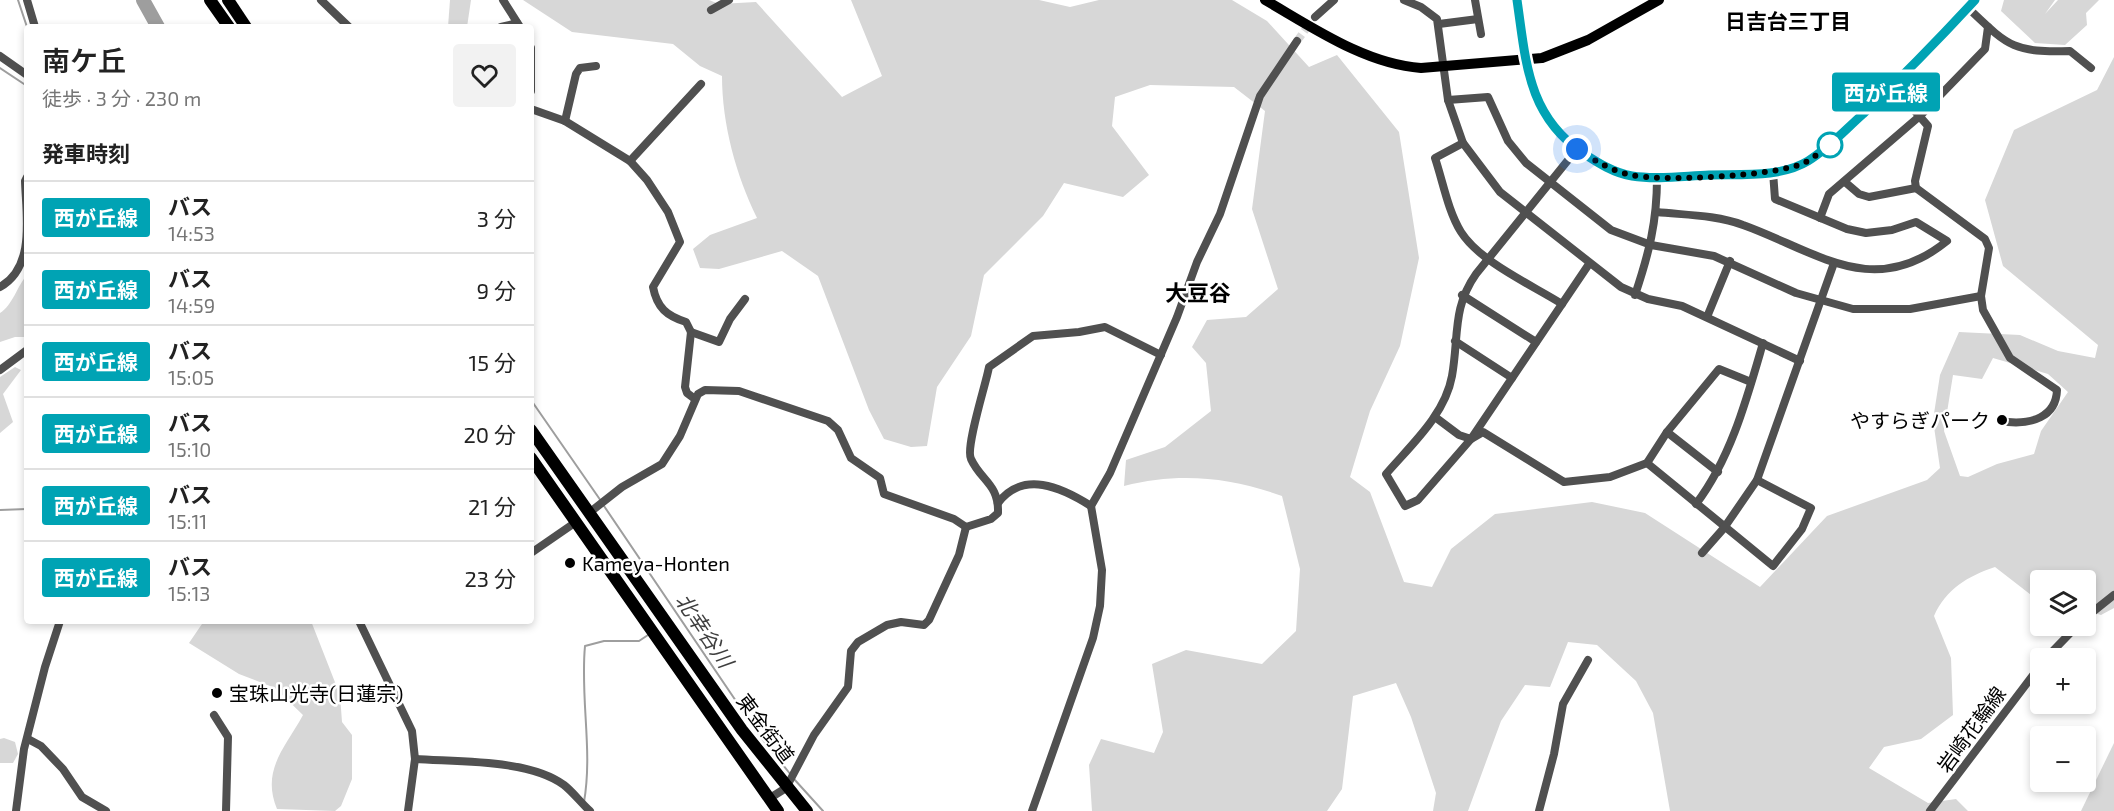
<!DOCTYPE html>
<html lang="ja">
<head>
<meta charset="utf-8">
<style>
  body { margin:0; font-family:"Exo 2","Noto Sans JP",sans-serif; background:#f2f2f2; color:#222; height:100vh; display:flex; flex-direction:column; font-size:22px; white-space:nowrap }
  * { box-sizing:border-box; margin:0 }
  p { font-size:20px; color:#767676 }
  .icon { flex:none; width:33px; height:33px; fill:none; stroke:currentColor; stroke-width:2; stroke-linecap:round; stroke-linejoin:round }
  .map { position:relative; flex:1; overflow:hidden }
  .drawer { position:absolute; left:24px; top:24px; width:510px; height:600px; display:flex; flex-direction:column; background:#fff; border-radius:6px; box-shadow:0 3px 9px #0003 }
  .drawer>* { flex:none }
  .badge { padding:0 12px; border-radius:4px; font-size:21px; line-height:39px }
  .controls { position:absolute; left:2030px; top:570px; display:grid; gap:12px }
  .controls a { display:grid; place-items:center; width:66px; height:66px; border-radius:6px; background:#fff; box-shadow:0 3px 9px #0003; font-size:30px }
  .you { position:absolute; width:30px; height:30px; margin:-15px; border:4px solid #fff; border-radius:50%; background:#1a73e8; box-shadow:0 0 0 9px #1a73e833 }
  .map>.badge { position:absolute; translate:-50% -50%; box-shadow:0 0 0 3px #fff }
  h2 { padding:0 18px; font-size:22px; line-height:54px }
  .round { display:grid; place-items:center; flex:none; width:63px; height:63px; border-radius:6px; background:#f2f2f2 }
  .overview { display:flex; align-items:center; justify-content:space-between; height:102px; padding:0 18px }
  h1 { font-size:28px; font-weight:600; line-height:45px }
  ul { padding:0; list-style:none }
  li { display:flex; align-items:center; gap:18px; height:72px; padding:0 18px; border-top:2px solid #e0e0e0 }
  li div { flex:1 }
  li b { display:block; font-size:22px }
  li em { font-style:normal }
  li .badge { min-width:66px; font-weight:700; text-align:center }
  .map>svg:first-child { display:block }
  .green { fill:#d7d7d7; fill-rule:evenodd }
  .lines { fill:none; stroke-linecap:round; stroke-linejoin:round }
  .stream { stroke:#9e9e9e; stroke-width:2 }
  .river { stroke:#9e9e9e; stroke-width:14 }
  .minor-tunnel { stroke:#d9d9d9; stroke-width:8; stroke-dasharray:8 4; stroke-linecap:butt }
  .minor { stroke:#505050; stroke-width:8 }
  .major { stroke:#000; stroke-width:10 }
  .highway { stroke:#000; stroke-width:12 }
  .line-casing { stroke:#fff; stroke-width:14 }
  .line { stroke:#00a3b4; stroke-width:9 }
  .walk { stroke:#000; stroke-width:6; stroke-dasharray:0 10.8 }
  .stop-dot { fill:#fff; stroke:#00a3b4; stroke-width:3 }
  .poi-dot { fill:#000; stroke:#fff; stroke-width:2 }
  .labels { text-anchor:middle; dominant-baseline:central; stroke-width:5; stroke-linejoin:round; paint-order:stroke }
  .poi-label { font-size:20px; fill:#000; stroke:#fff; text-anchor:start }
  .street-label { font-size:20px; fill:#000; stroke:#fff }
  .neighbourhood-label { font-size:21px; font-weight:bold; fill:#000; stroke:#fff }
  .water-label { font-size:21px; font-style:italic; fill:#3f3f3f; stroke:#fff }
  .quarter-label { font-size:22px; font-weight:bold; fill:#000; stroke:#fff }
</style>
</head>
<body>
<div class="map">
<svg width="2114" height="811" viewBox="0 0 2114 811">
  <rect width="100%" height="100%" fill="#fff"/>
  <g class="green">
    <path d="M450 0H471L467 27H448Z"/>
    <path d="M523 0H709L719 4 756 2 842 97 882 76 851 0H1039L1070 7 1099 0H1232L1267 21 1309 67 1337 55 1399 132 1419 258 1400 346 1370 411 1350 477 1370 492 1404 582 1432 587 1451 549 1495 514 1592 502 1645 513 1760 587 1827 516 1927 480 1940 468 1933 420 1940 375 1959 332 2020 335 2058 351 2095 358 2098 345 2003 266 1985 200 2014 130 2097 90 2114 57V608L2101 615 2085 610V580H2040V602L1995 567C1968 576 1946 589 1934 616L1951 658 1953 715 1921 739 1884 747 1869 768 1928 803 1956 799 1968 811H1670L1653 713 1636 681 1597 645 1568 642 1550 687 1525 685 1501 721 1468 811H1433L1436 793 1411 717 1396 683 1353 696 1342 789 1327 811H1092L1089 765 1101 739 1154 753 1163 732 1152 664 1186 650 1262 664 1296 631 1300 569 1282 496C1229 477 1179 472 1124 486L1126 460 1165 447 1211 411 1206 363 1192 347 1207 320 1246 317 1278 289 1252 209 1265 111 1234 87 1150 85 1115 97 1112 126 1149 175 1123 197 1064 183 1043 216 984 275 971 336 937 387 927 446 911 447 884 439 869 410 818 276 782 251 719 269 700 268 693 249 710 235 757 218C736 175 722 124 722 76L700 66 673 44 572 32ZM1993 358 2048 374 2068 392 2041 431 2034 454 1997 464 1968 477 1960 476 1944 431 1953 375 1982 379Z"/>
    <path d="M2004 0H2055L2045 14 2058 0H2099L2086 13 2087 25 2065 45 2035 43 2001 11Z"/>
    <path d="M27 275V337H15L0 342V313C13 305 17 286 27 275Z"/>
    <path d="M15 367 21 370 3 394 13 422 0 433V377Z"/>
    <path d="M204 621H311L340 695 342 722 352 735V779L341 806 335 811 277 809C261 770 285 748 303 715L275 688 239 674 189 643Z"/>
    <path d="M4 738 15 742 18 754 13 763H0V739Z"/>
    <path d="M2114 743V811H2081Z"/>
  </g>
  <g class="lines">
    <g class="stream">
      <path d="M18 0 27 27"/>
      <path d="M0 68 27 86"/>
      <path d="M531 400 601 501"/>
      <path d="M604 506 759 735 791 775"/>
      <path d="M0 510 27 509"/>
      <path d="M794 779 823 811"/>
      <path d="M584 802C593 750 580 698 585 646L604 641H639L648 635"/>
    </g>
    <path class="river" d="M143 0 158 27"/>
    <path class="minor-tunnel" d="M1297 41 1311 22"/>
    <g class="minor">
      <path d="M27 0 35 27"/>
      <path d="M321 0 349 27"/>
      <path d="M503 0 520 27"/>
      <path d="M1404 0 1421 7 1437 19 1448 100 1463 143 1500 192 1621 287 1648 299 1682 306 1800 361"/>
      <path d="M1475 0 1481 34"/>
      <path d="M1517 0C1526 61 1528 115 1583 153 1598 163 1614 173 1632 176 1657 180 1684 176 1709 175 1741 174 1780 178 1808 161 1828 148 1846 130 1863 114 1902 77 1939 39 1975 0"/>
      <path d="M1968 8C2008 46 2013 53 2070 51L2091 68"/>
      <path d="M711 10 729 0"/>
      <path d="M1315 17 1334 0"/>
      <path d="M1439 24 1478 19"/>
      <path d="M501 27 517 23"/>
      <path d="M531 48V91"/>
      <path d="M0 56 27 75"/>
      <path d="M1893 86 1928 126 1915 181 1916 188 1985 239 1989 248 1981 296 1983 310 2010 358 2057 390C2056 418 2030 424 2008 422"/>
      <path d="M1448 100 1488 97 1508 141 1526 163 1611 230 1651 245 1714 256 1796 293 1853 309H1910L1981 296"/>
      <path d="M531 109 565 121 630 161 647 180 668 212 680 242 653 287C657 308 667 316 686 322L691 332 685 387 687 393 695 399"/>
      <path d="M565 121 576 74 580 68 596 66"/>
      <path d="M1463 143 1435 158C1443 182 1448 211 1461 232 1480 262 1532 285 1562 304"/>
      <path d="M1577 149 1476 274C1452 308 1459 337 1452 376 1445 415 1411 445 1386 474L1405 506 1418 500 1471 439 1589 264"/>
      <path d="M630 161 701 84"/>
      <path d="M1845 182 1859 194 1869 197 1916 188"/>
      <path d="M1657 212C1684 215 1717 215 1743 225 1816 251 1873 301 1947 241L1916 222 1892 230 1866 233 1847 229 1775 199 1773 172"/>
      <path d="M1820 218 1829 194 1921 115 1985 49 1988 27"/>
      <path d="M0 287C36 267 26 215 25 181L27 177"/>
      <path d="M1462 295 1536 342"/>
      <path d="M1635 295C1649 253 1657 222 1657 178"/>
      <path d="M1707 317 1730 261"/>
      <path d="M691 332 719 342 730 319 745 299"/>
      <path d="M1455 341 1512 378"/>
      <path d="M0 370 27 350"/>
      <path d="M1435 417 1459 435 1471 439 1483 432 1564 482 1610 477 1647 463 1667 432 1719 369 1751 382"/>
      <path d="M1667 432 1718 472"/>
      <path d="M1647 463 1773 566 1802 529 1811 508 1757 480"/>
      <path d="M998 503C1023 470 1061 487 1091 506"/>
      <path d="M1696 504C1731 458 1747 398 1763 343"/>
      <path d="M589 513 622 487 662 464 680 436 698 394 705 390 739 391 828 421 838 430 851 458 880 478 884 494 954 519 966 527"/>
      <path d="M966 527 991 519 998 513C999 484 981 481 971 459 965 448 986 384 989 367L1033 336 1079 332 1105 327 1161 355"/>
      <path d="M531 553 576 522"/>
      <path d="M1702 553 1724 528 1757 480 1834 263"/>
      <path d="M2085 618 2114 595"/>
      <path d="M359 621 412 731 415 759 408 811"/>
      <path d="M2046 658 2077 626"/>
      <path d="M214 715 228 737 226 811"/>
      <path d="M28 739 41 746 63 769 82 797 106 811"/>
      <path d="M415 759C457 762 529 759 564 785 573 792 581 803 590 811"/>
      <path d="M770 798 786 788 814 735 848 687 851 651 858 642 887 625 901 622 924 625 929 620 959 555 966 527"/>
      <path d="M16 811 24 749 45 667 60 621"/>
      <path d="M1032 811 1093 638 1100 606 1102 570 1091 506 1110 473 1177 317 1197 262 1220 214 1260 96 1297 41"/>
      <path d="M1539 811 1554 754 1563 704 1588 660"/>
      <path d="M1930 811 2040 666"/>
    </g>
    <path class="major" d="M1265 0C1312 27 1365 64 1421 68L1542 58 1588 40 1659 0"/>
    <g class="highway">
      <path d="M210 0 229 27"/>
      <path d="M228 0 246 27"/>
      <path d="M531 430 742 730 807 811"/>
      <path d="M531 458 778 811"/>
    </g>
  </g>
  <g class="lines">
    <defs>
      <path id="line" d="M1517 0C1526 61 1527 115 1583 153 1598 163 1614 173 1632 176 1657 180 1684 176 1709 175 1741 174 1780 178 1808 161 1829 148 1845 130 1863 114 1902 77 1939 39 1975 0"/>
    </defs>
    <use href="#line" class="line-casing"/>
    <use href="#line" class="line"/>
    <path class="walk" d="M1577 149C1594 160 1611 171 1631 175 1662 182 1776 176 1804 163 1813 159 1823 149 1830 145"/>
  </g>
  <circle class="stop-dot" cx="1830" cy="145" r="12"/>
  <g class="poi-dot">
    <circle cx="2002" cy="420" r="6"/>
    <circle cx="570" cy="563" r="6"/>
    <circle cx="217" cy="693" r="6"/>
  </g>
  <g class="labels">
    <g class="poi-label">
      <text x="1990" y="420" text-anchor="end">やすらぎパーク</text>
      <text x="582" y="563">Kameya-Honten</text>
      <text x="229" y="693">宝珠山光寺(日蓮宗)</text>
    </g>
    <g class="street-label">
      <text transform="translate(766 728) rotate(53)">東金街道</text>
      <text transform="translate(1971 729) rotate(-54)">岩崎花輪線</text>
    </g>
    <g class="neighbourhood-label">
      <text x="1788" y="20">日吉台三丁目</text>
    </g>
    <g class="water-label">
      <text transform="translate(705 630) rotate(56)">北幸谷川</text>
    </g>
    <g class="quarter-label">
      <text x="1198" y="292">大豆谷</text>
    </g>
  </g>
</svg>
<div class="controls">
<a><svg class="icon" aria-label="layers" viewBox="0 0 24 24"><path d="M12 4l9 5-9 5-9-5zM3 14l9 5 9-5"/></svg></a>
<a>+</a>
<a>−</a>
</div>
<div class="you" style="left:1577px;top:149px"></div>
<b class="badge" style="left:1886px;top:92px;background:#00a3b4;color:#fff">西が丘線</b>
<section class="drawer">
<div class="overview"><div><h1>南ケ丘</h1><p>徒歩 · 3 分 · 230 m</p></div><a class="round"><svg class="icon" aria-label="heart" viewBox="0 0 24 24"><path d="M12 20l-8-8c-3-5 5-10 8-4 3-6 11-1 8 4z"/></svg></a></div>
<h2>発車時刻</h2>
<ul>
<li><span class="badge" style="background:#00a3b4;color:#fff">西が丘線</span><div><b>バス</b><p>14:53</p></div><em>3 分</em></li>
<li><span class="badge" style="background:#00a3b4;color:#fff">西が丘線</span><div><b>バス</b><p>14:59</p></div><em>9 分</em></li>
<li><span class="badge" style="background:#00a3b4;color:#fff">西が丘線</span><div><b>バス</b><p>15:05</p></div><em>15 分</em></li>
<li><span class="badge" style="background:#00a3b4;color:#fff">西が丘線</span><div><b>バス</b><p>15:10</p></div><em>20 分</em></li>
<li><span class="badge" style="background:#00a3b4;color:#fff">西が丘線</span><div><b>バス</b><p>15:11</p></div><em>21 分</em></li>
<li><span class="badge" style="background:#00a3b4;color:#fff">西が丘線</span><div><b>バス</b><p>15:13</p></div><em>23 分</em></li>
</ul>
</section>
</div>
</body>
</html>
